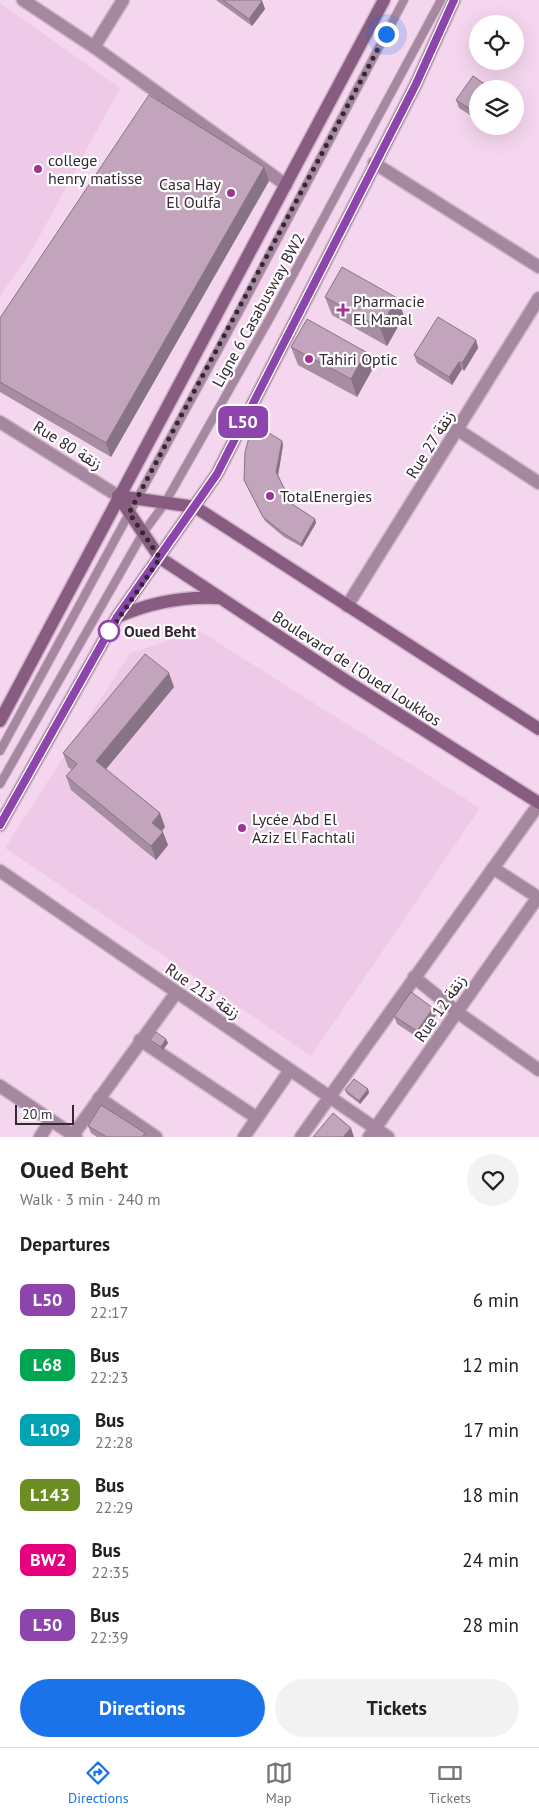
<!DOCTYPE html>
<html lang="en">
<head>
<meta charset="utf-8">
<style>
  body { margin:0; font-family:"PT Sans","Noto Sans Arabic",sans-serif; background:#f2f2f2; color:#222; height:100vh; display:flex; flex-direction:column; font-size:19px; white-space:nowrap }
  * { box-sizing:border-box; margin:0 }
  p { font-size:16px; color:#767676 }
  .icon { flex:none; width:28px; height:28px; fill:none; stroke:currentColor; stroke-width:2; stroke-linecap:round; stroke-linejoin:round }
  .map { position:relative; height:1137px; overflow:hidden }
  .details { display:flex; flex-direction:column; background:#fff; flex:1 }
  .details>* { flex:none }
  .badge { padding:0 10px; border-radius:8px; font-size:18px; line-height:32px }
  .tools { position:absolute; left:469px; top:15px; display:grid; gap:10px }
  .tools a { display:grid; place-items:center; width:55px; height:55px; border-radius:50%; background:#fff; box-shadow:0 5px 20px #0002; font-size:25px }
  .scale { position:absolute; left:15px; bottom:12px; width:59px; box-sizing:border-box; padding-left:5px; border:2px solid #342832; border-top:0; font-size:14px; line-height:18px; white-space:nowrap; color:#342832; -webkit-text-stroke:4px #fff; paint-order:stroke }
  .you { position:absolute; width:25px; height:25px; margin:-12px; border:4px solid #fff; border-radius:50%; background:#1a73e8; box-shadow:0 0 0 8px #1a73e833 }
  .map>.badge { position:absolute; translate:-50% -50%; box-shadow:0 0 0 2px #fff }
  h2 { padding:0 20px; font-size:19px; line-height:45px }
  .round { display:grid; place-items:center; flex:none; width:52px; height:52px; border-radius:26px; background:#f2f2f2 }
  .summary { display:flex; align-items:center; justify-content:space-between; height:85px; padding:0 20px }
  h1 { font-size:24px; font-weight:800; line-height:38px }
  .primary-button { display:flex; gap:10px; margin-top:auto; padding:10px 20px }
  .primary-button a { flex:1; height:58px; border-radius:30px; background:#1a73e8; color:#fff; font-size:20px; font-weight:800; line-height:58px; text-align:center }
  .primary-button a+a { background:#f2f2f2; color:#222 }
  ul { padding:0; list-style:none }
  li { display:flex; align-items:center; gap:15px; height:65px; padding:0 20px }
  li div { flex:1 }
  li b { display:block; font-size:19px }
  li em { font-style:normal }
  li .badge { min-width:55px; font-weight:700; text-align:center }
  .menu { display:flex; justify-content:space-around; align-items:center; height:70px; border-top:1px solid #e0e0e0; background:#fff; font-size:14px; color:#767676 }
  .menu a { display:grid; justify-items:center; gap:2px }
  .menu .on { color:#1a73e8 }
  .map>svg:first-child { display:block }
  .built { fill:#efcae8 }
  .lines { fill:none; stroke-linecap:round; stroke-linejoin:round }
  .service-casing { stroke:#ceb3c9; stroke-width:10 }
  .minor-casing { stroke:#ceb3c9; stroke-width:15 }
  .secondary-casing { stroke:#ceb3c9; stroke-width:15 }
  .service { stroke:#a687a0; stroke-width:8 }
  .minor { stroke:#a687a0; stroke-width:12 }
  .secondary { stroke:#885b80; stroke-width:12 }
  .wall { fill:#a78da2 }
  .shaded-wall { fill:#887384 }
  .building { fill:#c2a4bc; stroke:#887384 }
  .line-casing { stroke:#fff; stroke-width:11 }
  .line { stroke:#8e44ad; stroke-width:8 }
  .walk { stroke:#342832; stroke-width:5; stroke-dasharray:0 9 }
  .poi-dot { fill:#a03393; stroke:#fff; stroke-width:2 }
  .stop-dot { fill:#fff; stroke:#8e44ad; stroke-width:2.5 }
  .labels { text-anchor:middle; dominant-baseline:central; stroke-width:4.5; stroke-linejoin:round; paint-order:stroke }
  .poi-label { font-size:16px; fill:#342832; stroke:#fff; text-anchor:start }
  .street-label { font-size:16px; fill:#342832; stroke:#fff }
  .stop-label { font-size:16px; font-weight:bold; fill:#342832; stroke:#fff; text-anchor:start }
</style>
</head>
<body>
<div class="map">
<svg width="539" height="1137" viewBox="0 0 539 1137">
  <rect width="100%" height="100%" fill="#f5d6ef"/>
  <g class="built">
    <path d="M0 3 120 88 32 250 0 296Z"/>
    <path d="M200 631 480 808 311 1056 5 848 130 653Z"/>
  </g>
  <g class="lines">
    <defs>
      <g id="service">
        <path d="M0 751 242 306 404 0"/>
        <path d="M0 784 143 533 165 503 271 316 441 0"/>
      </g>
      <g id="minor">
        <path d="M23 0 94 47 286 185"/>
        <path d="M94 47 123 0"/>
        <path d="M374 163 539 267"/>
        <path d="M0 422 118 496"/>
        <path d="M458 430 539 483"/>
        <path d="M347 606 539 298"/>
        <path d="M493 868 539 898"/>
        <path d="M0 871 388 1137"/>
        <path d="M414 977 457 1012 539 1070"/>
        <path d="M140 1040 257 1118"/>
        <path d="M0 1086 76 1137"/>
        <path d="M99 1098 156 1137"/>
        <path d="M73 1135 176 993"/>
        <path d="M40 1137 51 1120"/>
        <path d="M244 1137 290 1070"/>
        <path d="M301 1137 539 804"/>
        <path d="M369 1137 538 897"/>
      </g>
      <g id="secondary">
        <path d="M118 496 160 558 348 682 539 803"/>
        <path d="M118 496 195 507 539 729"/>
        <path d="M117 617C151 602 183 596 219 598"/>
        <path d="M0 721 384 0"/>
        <path d="M0 825 117 617 217 474 416 84 454 0"/>
      </g>
    </defs>
    <use href="#service" class="service-casing"/>
    <use href="#minor" class="minor-casing"/>
    <use href="#secondary" class="secondary-casing"/>
    <use href="#service" class="service"/>
    <use href="#minor" class="minor"/>
    <use href="#secondary" class="secondary"/>
  </g>
  <g class="wall">
    <path d="M216 0H260L262 1 265 9 252 26Z"/>
    <path d="M478 89V120L459 108 456 100Z"/>
    <path d="M486 126H497L494 131Z"/>
    <path d="M264 167 269 181 111 457 0 392V318Z"/>
    <path d="M325 297 397 298 404 316 387 346 332 315Z"/>
    <path d="M476 340 478 348 464 371 462 369 452 385 417 363 414 355Z"/>
    <path d="M291 347 366 352 372 370 357 397 298 365Z"/>
    <path d="M282 441 283 445 278 475 292 504 315 519 316 523 302 547 284 537 265 521 244 480Z"/>
    <path d="M174 687 106 769 165 827 162 831 168 845 156 860 71 790 66 776 72 770 68 767 63 753Z"/>
    <path d="M436 1015 420 1039 397 1024 394 1016Z"/>
    <path d="M166 1039 168 1043 162 1051 152 1044 150 1040Z"/>
    <path d="M368 1089 369 1093 360 1104 347 1094 345 1090Z"/>
    <path d="M88 1126 146 1137H97L91 1133Z"/>
  </g>
  <g class="shaded-wall">
    <path d="M262 1 265 9 252 26 249 19Z"/>
    <path d="M492 126H497L494 131Z"/>
    <path d="M264 167 269 181 111 457 106 443Z"/>
    <path d="M397 298 404 316 387 346 380 328Z"/>
    <path d="M476 340 478 348 464 371 462 363Z"/>
    <path d="M366 352 372 370 357 397 351 379Z"/>
    <path d="M459 362 462 369 452 385 449 377Z"/>
    <path d="M282 441 283 445 278 476 276 472Z"/>
    <path d="M315 519 316 523 302 547 301 544Z"/>
    <path d="M169 673 174 687 101 775 96 761Z"/>
    <path d="M160 813 165 827 157 837 152 823Z"/>
    <path d="M163 832 168 845 156 860 151 846Z"/>
    <path d="M433 1008 436 1015 420 1039 417 1031Z"/>
    <path d="M166 1039 168 1043 162 1051 161 1047Z"/>
    <path d="M368 1089 369 1093 360 1104 359 1101Z"/>
    <path d="M351 1128 354 1137H343Z"/>
  </g>
  <g class="building">
    <path d="M223 0H260L262 1 249 19Z"/>
    <path d="M473 76 492 89H478V114L456 100Z"/>
    <path d="M149 95 264 167 106 443 0 382V318Z"/>
    <path d="M342 267 397 298 380 328 325 297Z"/>
    <path d="M438 317 476 340 462 363 459 362 449 377 414 355Z"/>
    <path d="M307 319 366 352 351 379 291 347Z"/>
    <path d="M253 423 282 441 276 472 292 504 315 519 301 544 283 533 263 517 244 480 245 452Z"/>
    <path d="M145 654 169 673 96 761 160 813 152 823 163 832 151 846 66 776 77 764 63 753Z"/>
    <path d="M411 992 433 1008 417 1031 394 1016Z"/>
    <path d="M156 1032 166 1039 161 1047 150 1040Z"/>
    <path d="M354 1079 368 1089 359 1101 345 1090Z"/>
    <path d="M101 1105 145 1133 142 1137H104L105 1136 88 1126Z"/>
    <path d="M333 1113 351 1128 343 1137H313Z"/>
  </g>
  <g class="lines">
    <defs>
      <path id="line" d="M0 825 117 617 217 474 416 84 454 0"/>
    </defs>
    <use href="#line" class="line-casing"/>
    <use href="#line" class="line"/>
    <path class="walk" d="M109 631 108 634 160 558 129 513 386 34"/>
  </g>
  <g class="poi-dot">
    <circle cx="38" cy="169" r="5"/>
    <circle cx="231" cy="193" r="5"/>
    <path d="M340.5 302.5h5v5h5v5h-5v5h-5v-5h-5v-5h5z"/>
    <circle cx="309" cy="359" r="5"/>
    <circle cx="270" cy="496" r="5"/>
    <circle cx="242" cy="828" r="5"/>
  </g>
  <circle class="stop-dot" cx="109" cy="631" r="10"/>
  <g class="labels">
    <g class="poi-label">
      <text x="48" y="160">college<tspan x="48" dy="18">henry matisse</tspan></text>
      <text x="221" y="184" text-anchor="end">Casa Hay<tspan x="221" dy="18">El Oulfa</tspan></text>
      <text x="353" y="301">Pharmacie<tspan x="353" dy="18">El Manal</tspan></text>
      <text x="319" y="359">Tahiri Optic</text>
      <text x="280" y="496">TotalEnergies</text>
      <text x="252" y="819">Lycée Abd El<tspan x="252" dy="18">Aziz El Fachtali</tspan></text>
    </g>
    <g class="street-label">
      <text transform="translate(258 310) rotate(-61)">Ligne 6 Casabusway BW2</text>
      <text transform="translate(430 444) rotate(-58)">Rue 27 زنقة</text>
      <text transform="translate(68 445) rotate(32)">Rue 80 زنقة</text>
      <text transform="translate(357 668) rotate(33)">Boulevard de l'Oued Loukkos</text>
      <text transform="translate(203 991) rotate(34)">Rue 213 زنقة</text>
      <text transform="translate(440 1008) rotate(-55)">Rue 12 زنقة</text>
    </g>
    <g class="stop-label">
      <text x="124" y="631">Oued Beht</text>
    </g>
  </g>
</svg>
<div class="tools">
<a><svg class="icon" aria-label="locate" viewBox="0 0 24 24"><circle cx="12" cy="12" r="6"/><path d="M12 2v4M12 18v4M2 12h4M18 12h4"/></svg></a>
<a><svg class="icon" aria-label="layers" viewBox="0 0 24 24"><path d="M12 4l9 5-9 5-9-5zM3 14l9 5 9-5"/></svg></a>
</div>
<div class="scale">20 m</div>
<div class="you" style="left:386px;top:34px"></div>
<b class="badge" style="left:243px;top:422px;background:#8e44ad;color:#fff">L50</b>
</div>
<section class="details">
<div class="summary"><div><h1>Oued Beht</h1><p>Walk · 3 min · 240 m</p></div><a class="round"><svg class="icon" aria-label="heart" viewBox="0 0 24 24"><path d="M12 20l-8-8c-3-5 5-10 8-4 3-6 11-1 8 4z"/></svg></a></div>
<h2>Departures</h2>
<ul>
<li><span class="badge" style="background:#8e44ad;color:#fff">L50</span><div><b>Bus</b><p>22:17</p></div><em>6 min</em></li>
<li><span class="badge" style="background:#00a651;color:#fff">L68</span><div><b>Bus</b><p>22:23</p></div><em>12 min</em></li>
<li><span class="badge" style="background:#00a3b4;color:#fff">L109</span><div><b>Bus</b><p>22:28</p></div><em>17 min</em></li>
<li><span class="badge" style="background:#6b8e23;color:#fff">L143</span><div><b>Bus</b><p>22:29</p></div><em>18 min</em></li>
<li><span class="badge" style="background:#e6007e;color:#fff">BW2</span><div><b>Bus</b><p>22:35</p></div><em>24 min</em></li>
<li><span class="badge" style="background:#8e44ad;color:#fff">L50</span><div><b>Bus</b><p>22:39</p></div><em>28 min</em></li>
</ul>
<div class="primary-button"><a>Directions</a><a>Tickets</a></div>
</section>
<nav class="menu">
<a class="on"><svg class="icon" aria-label="directions" viewBox="0 0 24 24"><path d="M12 3l9 9-9 9-9-9zM9 14v-3h6M13 9l2 2-2 2"/></svg>Directions</a>
<a><svg class="icon" aria-label="map" viewBox="0 0 24 24"><path d="M3 6l6-2 6 2 6-2v14l-6 2-6-2-6 2zM9 4v14M15 6v14"/></svg>Map</a>
<a><svg class="icon" aria-label="tickets" viewBox="0 0 24 24"><path d="M3 7h18v10H3zM15 7v10"/></svg>Tickets</a>
</nav>
</body>
</html>
